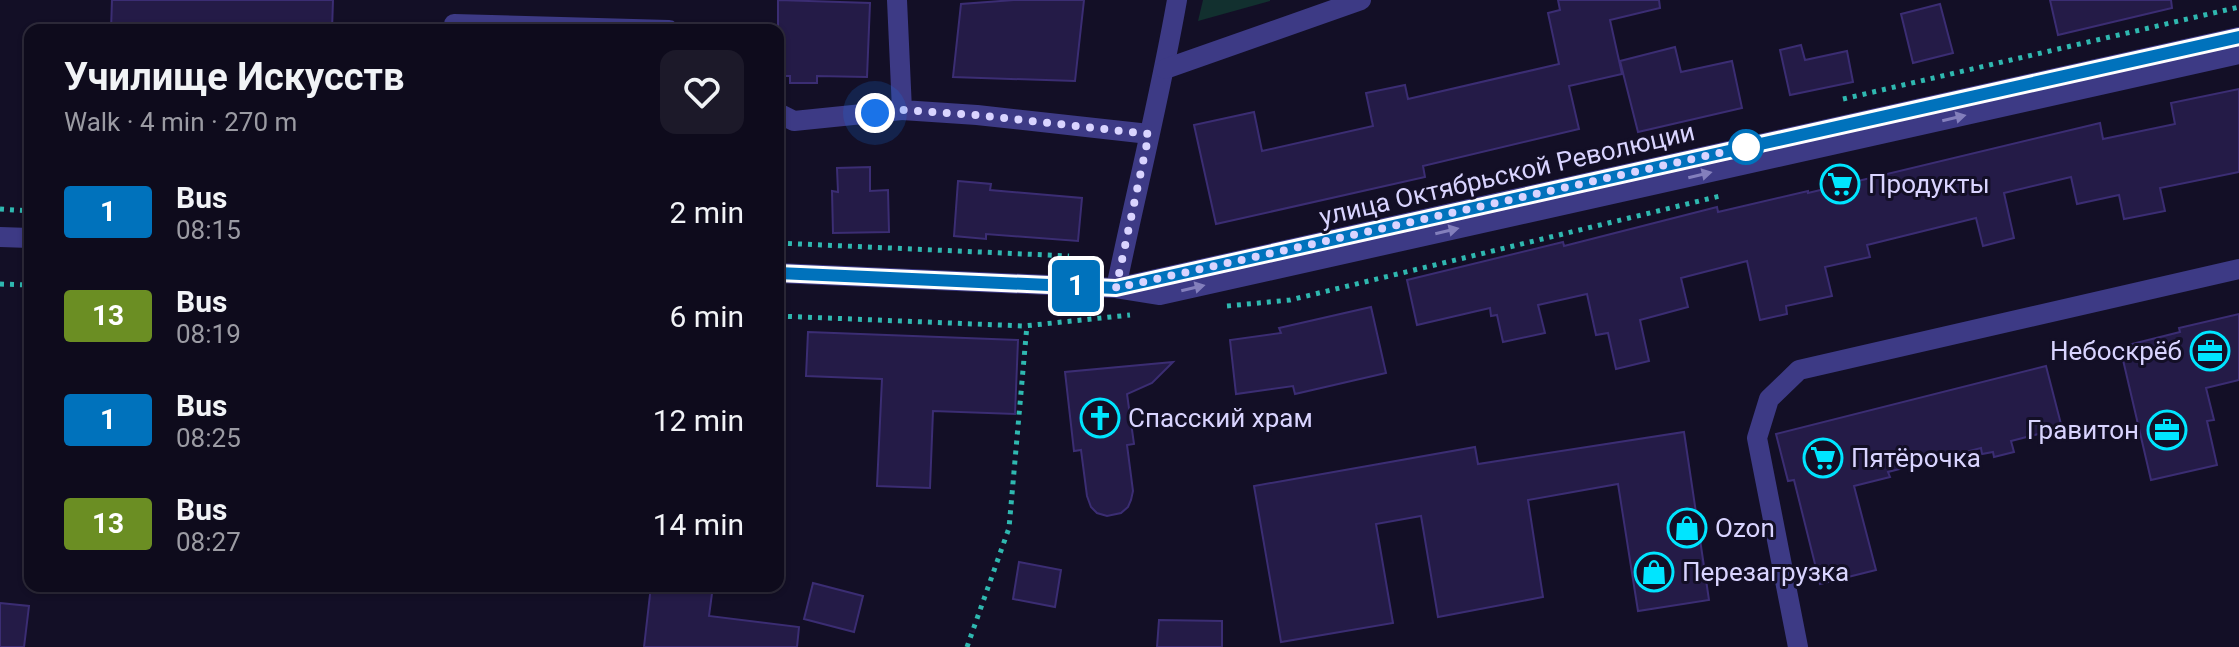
<!DOCTYPE html>
<html lang="en">
<head>
<meta charset="utf-8">
<style>
  body { margin:0; font-family:Roboto,sans-serif; background:#1c1929; color:#f1f3f6; height:100vh; display:flex; flex-direction:column; font-size:30px; white-space:nowrap }
  * { box-sizing:border-box; margin:0 }
  p { font-size:26px; color:#9b9ba3 }
  .icon { flex:none; width:44px; height:44px; fill:none; stroke:currentColor; stroke-width:2; stroke-linecap:round; stroke-linejoin:round }
  .map { position:relative; flex:1; overflow:hidden }
  .details { position:absolute; left:24px; top:24px; width:760px; height:568px; display:flex; flex-direction:column; background:#0e0b1c; border-radius:16px; box-shadow:0 2px 6px #0004,0 0 0 2px #2e2b3b }
  .details>* { flex:none }
  .badge { padding:0 16px; border-radius:6px; font-size:28px; line-height:52px }
  .you { position:absolute; width:40px; height:40px; margin:-20px; border:6px solid #fff; border-radius:50%; background:#1a73e8; box-shadow:0 0 0 12px #1a73e833 }
  .map>.badge { position:absolute; translate:-50% -50%; box-shadow:0 0 0 4px #fff }
  .round { display:grid; place-items:center; flex:none; width:84px; height:84px; border-radius:16px; background:#1c1929 }
  .head { display:flex; align-items:center; justify-content:space-between; height:136px; padding:0 40px }
  h1 { font-size:38px; font-weight:700; line-height:60px }
  ul { padding:0; list-style:none }
  li { display:flex; align-items:center; gap:24px; height:104px; padding:0 40px }
  li div { flex:1 }
  li b { display:block; font-size:30px }
  li em { font-style:normal }
  li .badge { min-width:88px; font-weight:700; text-align:center }
  .map>svg:first-child { display:block }
  .green { fill:#12302f }
  .building { fill:#241b47; stroke:#3b2d73; stroke-width:2 }
  .lines { fill:none; stroke-linecap:round; stroke-linejoin:round }
  .path { stroke:#2fb8b0; stroke-width:5; stroke-dasharray:4 6; stroke-linecap:butt }
  .minor { stroke:#3d3a85; stroke-width:20 }
  .oneway { fill:#837fbc }
  .line-casing { stroke:#fff; stroke-width:18 }
  .line { stroke:#0072bc; stroke-width:12 }
  .walk { stroke:#d9d4ff; stroke-width:8; stroke-dasharray:0 14.4 }
  .stop-dot { fill:#fff; stroke:#0072bc; stroke-width:4 }
  .labels { text-anchor:middle; dominant-baseline:central; stroke-width:6; stroke-linejoin:round; paint-order:stroke }
  .street-label { font-size:26px; fill:#d9d4ff; stroke:#130f26 }
  .poi-label { font-size:26px; fill:#d9d4ff; stroke:#130f26; text-anchor:start }
</style>
</head>
<body>
<div class="map">
<svg width="2239" height="647" viewBox="0 0 2239 647">
  <rect width="100%" height="100%" fill="#130f26"/>
  <path class="green" d="M1203 0H1270V1L1198 21Z"/>
  <g class="building">
    <path d="M112 0H333L332 30H111Z"/>
    <path d="M778 0 870 3 867 77 817 76V83H790V76H778Z"/>
    <path d="M1014 0H1084L1075 81 953 77 961 4Z"/>
    <path d="M1558 0H1659L1660 8 1610 20 1622 74 1569 86 1579 129 1423 166 1425 177 1216 224 1194 125 1254 112 1262 151 1373 126 1366 93 1405 85 1408 99 1559 64 1548 13 1560 10Z"/>
    <path d="M2050 0H2171L2172 8 2058 35Z"/>
    <path d="M1940 4 1953 53 1913 63 1901 14Z"/>
    <path d="M1801 45 1805 60 1847 51 1853 82 1790 95 1780 50Z"/>
    <path d="M1675 47 1681 72 1732 61 1742 108 1638 132 1620 61Z"/>
    <path d="M2239 89V172L2160 188 2165 211 2124 219 2119 195 2077 204 2071 177 2004 193 2014 238 1983 246 1976 218 1867 245 1870 257 1825 267 1832 296 1786 306 1787 314 1760 320 1747 261 1681 278 1688 307 1640 320 1649 361 1616 369 1608 333 1596 335 1587 294 1538 305 1545 333 1503 342 1497 315 1491 316 1490 308 1417 325 1407 280 1563 242 1564 246 1717 207 1718 212 1808 191V193L2100 123 2103 139 2175 124 2171 103Z"/>
    <path d="M870 167V191L888 190 889 232 833 233 832 191 838 192 837 168Z"/>
    <path d="M958 181 991 184 990 190 1082 198 1078 241 986 234V239L954 236Z"/>
    <path d="M1371 307 1386 373 1295 394 1293 386 1236 394 1230 340 1281 333 1279 328Z"/>
    <path d="M2239 314V380L2206 388 2214 420 2207 421 2217 465 2151 480 2120 347 2180 332 2179 328Z"/>
    <path d="M808 332 1018 340 1015 414 933 411 930 488 877 486 882 379 806 376Z"/>
    <path d="M1173 362 1152 383 1127 394 1134 444 1127 445 1133 491 1131 500 1128 507 1121 513 1107 516 1097 513 1091 507 1087 496 1081 450 1074 451 1065 372Z"/>
    <path d="M2046 366 2062 428 2011 441 2014 452 1994 457 1993 452 1982 454 1981 448 1888 472 1890 477 1854 486 1876 570 1820 584 1794 480 1788 481 1776 434Z"/>
    <path d="M1684 432 1709 600 1638 611 1618 484 1528 500 1543 597 1438 617 1421 516 1376 524 1393 623 1281 642 1254 486 1475 447 1478 464Z"/>
    <path d="M1019 562 1061 570 1055 607 1013 599Z"/>
    <path d="M813 583 863 596 854 632 804 619Z"/>
    <path d="M651 586H713L709 616 799 627 797 647H644Z"/>
    <path d="M0 603 29 606 24 647H0Z"/>
    <path d="M1159 620 1222 621V647H1157Z"/>
  </g>
  <g class="lines">
    <g class="path">
      <path d="M1843 99 2239 7"/>
      <path d="M0 209 30 211"/>
      <path d="M778 243 1069 256"/>
      <path d="M0 284 30 285"/>
      <path d="M1227 306 1290 300 1720 196"/>
      <path d="M778 316 1024 326 1130 315"/>
      <path d="M967 647 1009 528 1027 325"/>
    </g>
    <g class="minor">
      <path d="M897 0 902 110 977 115 1149 134"/>
      <path d="M1177 0C1160 97 1136 192 1116 288L1160 295 2239 54"/>
      <path d="M454 24 669 30"/>
      <path d="M1165 69 1361 0"/>
      <path d="M778 113 794 121 902 110"/>
      <path d="M0 237 30 238"/>
      <path d="M778 273 1116 288 2239 37"/>
      <path d="M1798 647 1757 438 1769 399 1799 370 2239 269"/>
    </g>
  </g>
  <defs><path id="oneway-solid" d="M-6-.8H1V-3.2L6.5 0L1 3.2V.8H-6Z" transform="scale(2)"/></defs>
  <g class="oneway">
    <use href="#oneway-solid" transform="translate(1954 118) rotate(-13)"/>
    <use href="#oneway-solid" transform="translate(1700 175) rotate(-13)"/>
    <use href="#oneway-solid" transform="translate(1447 231) rotate(-13)"/>
    <use href="#oneway-solid" transform="translate(1193 288) rotate(-13)"/>
  </g>
  <g class="lines">
    <defs>
      <path id="line" d="M778 273 1116 288 2239 37"/>
    </defs>
    <use href="#line" class="line-casing"/>
    <use href="#line" class="line"/>
    <path class="walk" d="M875 113 902 110 977 115 1149 134 1116 288 1746 147"/>
  </g>
  <defs>
    <symbol id="supermarket-ring" viewBox="-11 -11 22 22"><circle r="9.5" fill="#130f26" stroke="#00e5ff" stroke-width="1.5"/><path d="M-6-5.5h2.5l.6 2H6L4.5 2H-2.5L-4.4-4H-6ZM-1.5 3.2a1.3 1.3 0 1 0 .1 0ZM3 3.2a1.3 1.3 0 1 0 .1 0Z" fill="#00e5ff"/></symbol>
    <symbol id="office-ring" viewBox="-11 -11 22 22"><circle r="9.5" fill="#130f26" stroke="#00e5ff" stroke-width="1.5"/><path d="M-6-3h4V-5.5h4V-3h4V5H-6ZM-1-4.5V-3h2v-1.5ZM-6 0V1H6V0Z" fill="#00e5ff"/></symbol>
    <symbol id="church-ring" viewBox="-11 -11 22 22"><circle r="9.5" fill="#130f26" stroke="#00e5ff" stroke-width="1.5"/><path d="M-1.2-6h2.4v3.5h3.3v2.4h-3.3V6h-2.4V-.1h-3.3v-2.4h3.3Z" fill="#00e5ff"/></symbol>
    <symbol id="shop-ring" viewBox="-11 -11 22 22"><circle r="9.5" fill="#130f26" stroke="#00e5ff" stroke-width="1.5"/><path d="M-5-2.5h2.3a2.7 3.5 0 0 1 5.4 0H5L5.5 6h-11ZM-1.5-2.5h3a1.5 2.3 0 0 0-3 0Z" fill="#00e5ff"/></symbol>
  </defs>
  <g fill-rule="evenodd">
    <use href="#supermarket-ring" x="1818" y="162" width="44" height="44"/>
    <use href="#office-ring" x="2188" y="329" width="44" height="44"/>
    <use href="#church-ring" x="1078" y="396" width="44" height="44"/>
    <use href="#office-ring" x="2145" y="408" width="44" height="44"/>
    <use href="#supermarket-ring" x="1801" y="436" width="44" height="44"/>
    <use href="#shop-ring" x="1665" y="506" width="44" height="44"/>
    <use href="#shop-ring" x="1632" y="550" width="44" height="44"/>
  </g>
  <circle class="stop-dot" cx="1746" cy="147" r="16"/>
  <g class="labels">
    <g class="street-label">
      <text transform="translate(1507 174) rotate(-13)">улица Октябрьской Революции</text>
    </g>
    <g class="poi-label">
      <text x="1868" y="184">Продукты</text>
      <text x="2182" y="351" text-anchor="end">Небоскрёб</text>
      <text x="1128" y="418">Спасский храм</text>
      <text x="2139" y="430" text-anchor="end">Гравитон</text>
      <text x="1851" y="458">Пятёрочка</text>
      <text x="1715" y="528">Ozon</text>
      <text x="1682" y="572">Перезагрузка</text>
    </g>
  </g>
</svg>
<div class="you" style="left:875px;top:113px"></div>
<b class="badge" style="left:1076px;top:286px;background:#0072bc;color:#fff">1</b>
<section class="details">
<div class="head"><div><h1>Училище Искусств</h1><p>Walk · 4 min · 270 m</p></div><a class="round"><svg class="icon" aria-label="heart" viewBox="0 0 24 24"><path d="M12 20l-8-8c-3-5 5-10 8-4 3-6 11-1 8 4z"/></svg></a></div>
<ul>
<li><span class="badge" style="background:#0072bc;color:#fff">1</span><div><b>Bus</b><p>08:15</p></div><em>2 min</em></li>
<li><span class="badge" style="background:#6b8e23;color:#fff">13</span><div><b>Bus</b><p>08:19</p></div><em>6 min</em></li>
<li><span class="badge" style="background:#0072bc;color:#fff">1</span><div><b>Bus</b><p>08:25</p></div><em>12 min</em></li>
<li><span class="badge" style="background:#6b8e23;color:#fff">13</span><div><b>Bus</b><p>08:27</p></div><em>14 min</em></li>
</ul>
</section>
</div>
</body>
</html>
